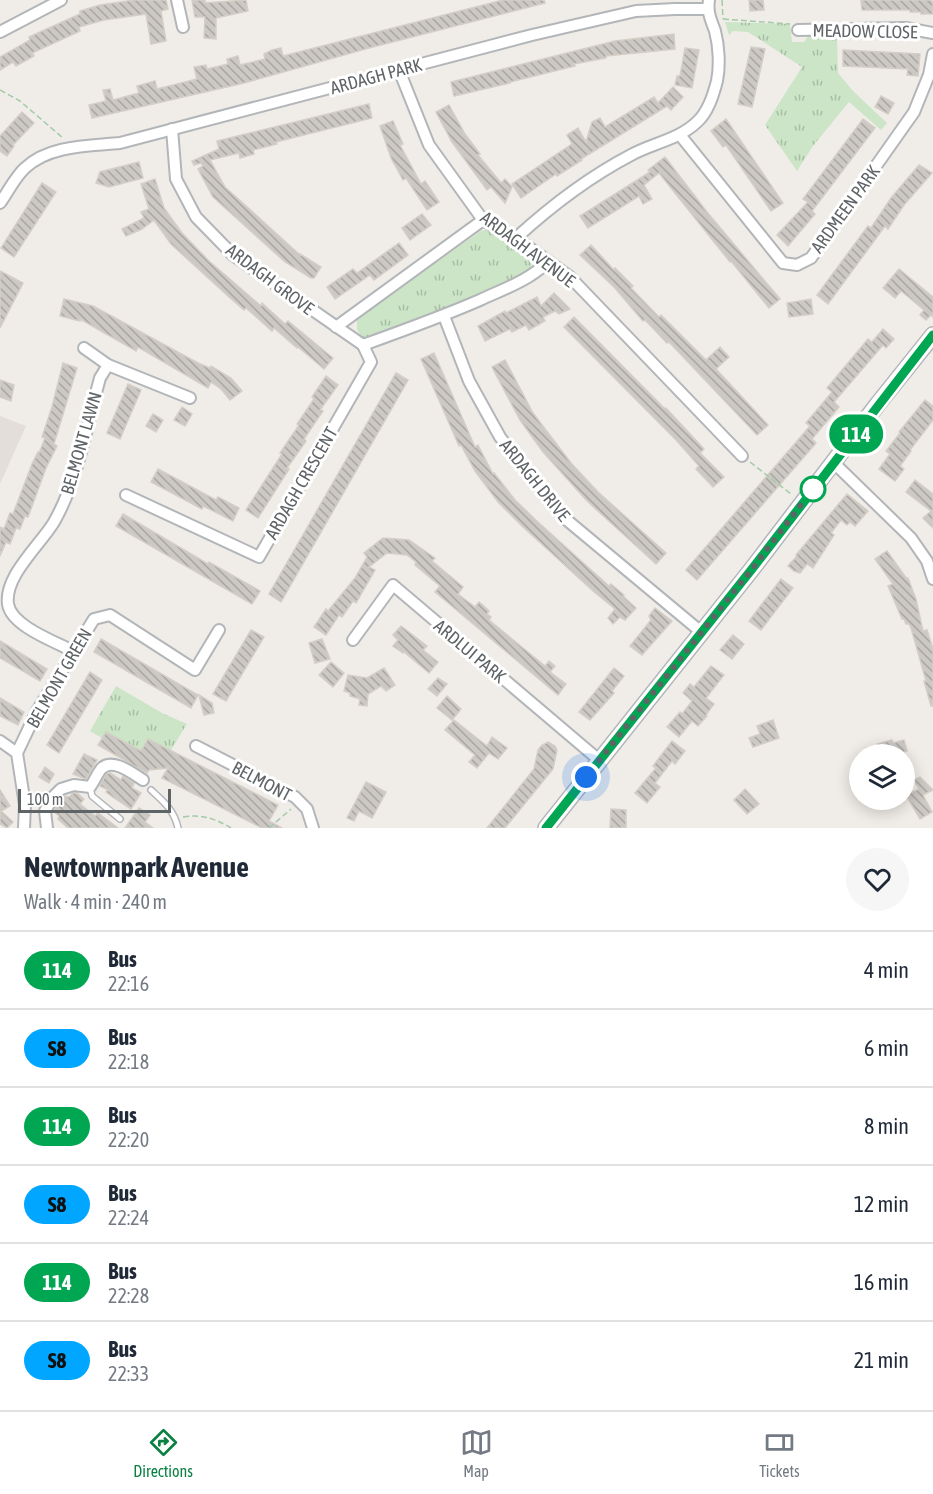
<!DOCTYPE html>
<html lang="en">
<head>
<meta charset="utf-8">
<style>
  body { margin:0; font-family:"Asap Condensed",sans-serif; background:#f6f6f7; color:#1f2937; height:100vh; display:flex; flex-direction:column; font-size:22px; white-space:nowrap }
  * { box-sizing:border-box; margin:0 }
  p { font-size:20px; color:#747a83 }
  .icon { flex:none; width:33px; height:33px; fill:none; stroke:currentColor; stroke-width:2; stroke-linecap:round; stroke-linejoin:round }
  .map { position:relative; height:828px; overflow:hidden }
  .sheet { display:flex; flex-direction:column; background:#fff; flex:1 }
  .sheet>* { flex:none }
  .badge { padding:0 12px; border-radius:20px; font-size:21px; line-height:39px }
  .tools { position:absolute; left:849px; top:744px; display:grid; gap:12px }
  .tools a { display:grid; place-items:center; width:66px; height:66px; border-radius:50%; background:#fff; box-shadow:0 3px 15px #0003; font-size:30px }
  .scale { position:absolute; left:18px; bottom:15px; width:153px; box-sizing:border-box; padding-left:6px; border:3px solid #5f6467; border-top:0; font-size:16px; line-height:21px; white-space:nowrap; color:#5f6467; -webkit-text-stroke:4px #fff; paint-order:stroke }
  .you { position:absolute; width:30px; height:30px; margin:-15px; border:4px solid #fff; border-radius:50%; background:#1a73e8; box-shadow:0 0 0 9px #1a73e833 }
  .map>.badge { position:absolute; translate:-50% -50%; box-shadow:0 0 0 3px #fff }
  .round { display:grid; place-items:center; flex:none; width:63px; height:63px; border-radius:32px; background:#f6f6f7 }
  .headline { display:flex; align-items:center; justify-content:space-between; height:102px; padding:0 24px }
  h1 { font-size:28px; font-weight:700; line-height:45px }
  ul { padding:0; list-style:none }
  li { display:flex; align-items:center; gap:18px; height:78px; padding:0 24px; border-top:2px solid #e0e1e3 }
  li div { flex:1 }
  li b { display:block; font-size:22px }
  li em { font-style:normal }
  li .badge { min-width:66px; font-weight:700; text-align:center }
  .tabs { display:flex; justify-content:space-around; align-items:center; height:84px; border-top:2px solid #e0e1e3; background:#fff; font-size:16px; color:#747a83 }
  .tabs a { display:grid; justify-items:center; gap:3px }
  .tabs .selected { color:#0b8043 }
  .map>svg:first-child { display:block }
  .education { fill:#e3ded9 }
  .grass { fill:url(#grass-tufts) }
  .building { fill:url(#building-back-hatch); stroke:#d4cec6; stroke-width:1.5 }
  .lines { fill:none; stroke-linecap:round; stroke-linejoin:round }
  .service-casing { stroke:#b3b6b9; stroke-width:8 }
  .minor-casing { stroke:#b3b6b9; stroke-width:14 }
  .secondary-casing { stroke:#b2b5b9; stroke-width:18 }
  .path { stroke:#a2cba8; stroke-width:1.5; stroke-dasharray:6 3; stroke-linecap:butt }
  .service { stroke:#fff; stroke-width:5 }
  .minor { stroke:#fff; stroke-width:10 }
  .secondary { stroke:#fff; stroke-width:15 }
  .line-casing { stroke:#fff; stroke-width:14 }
  .line { stroke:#00a651; stroke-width:9 }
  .walk { stroke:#5f6467; stroke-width:6; stroke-dasharray:0 10.8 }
  .stop-dot { fill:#fff; stroke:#00a651; stroke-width:3 }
  .labels { text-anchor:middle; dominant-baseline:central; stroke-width:6; stroke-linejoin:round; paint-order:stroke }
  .street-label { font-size:18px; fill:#5f6467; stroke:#fff }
</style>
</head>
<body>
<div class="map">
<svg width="933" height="828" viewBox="0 0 933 828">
  <defs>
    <pattern id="grass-tufts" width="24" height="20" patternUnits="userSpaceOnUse" patternTransform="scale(1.5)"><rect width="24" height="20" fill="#cbe5c6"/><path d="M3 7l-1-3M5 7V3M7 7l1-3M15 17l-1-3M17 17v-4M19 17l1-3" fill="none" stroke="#a8bda5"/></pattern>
    <pattern id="building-back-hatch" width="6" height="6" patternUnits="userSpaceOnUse" patternTransform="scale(1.5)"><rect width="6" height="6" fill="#ccc8c4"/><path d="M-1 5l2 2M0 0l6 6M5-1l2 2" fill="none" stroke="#a9a6a3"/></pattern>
  </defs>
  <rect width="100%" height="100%" fill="#f0ede8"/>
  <path class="education" d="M0 416 26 426 0 484Z"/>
  <g class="grass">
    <path d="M725 22 790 24 792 42H804L809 35H825L837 38 838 73 854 92 887 123 881 130 849 102 813 146 797 171 765 125 802 67 748 32 733 31 729 35Z"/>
    <path d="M488 229C503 234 522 247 532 259L531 269 522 276 369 339 361 337 357 329V318L481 231Z"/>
    <path d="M116 686 162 713 187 724 160 768 141 751 106 732 102 738 90 731Z"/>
  </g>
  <g class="building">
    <path d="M134 0H166L168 9 161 11 166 41 151 44 146 14 104 20 79 27 80 31 32 53 34 56 16 66 13 62 0 70V57L30 40 29 37 80 14V11L100 5Z"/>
    <path d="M192 0H205V3L246 0 248 11 216 18V39L204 38 205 17H195Z"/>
    <path d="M503 0H544L545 3 369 48 244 83 92 118 89 105 106 101 103 90 110 89 113 100 139 93 137 86 155 81 157 89 197 79 194 67 206 65 207 69 228 64 227 59 238 56 240 65 265 59 264 54 272 50 281 48 283 56Z"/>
    <path d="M749 0H763L764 10 750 11Z"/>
    <path d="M861 0H930L933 2V14H921V12H910V10H862Z"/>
    <path d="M674 34 675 49 606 56V58L574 64 575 66 510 82V83L454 96 451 82 615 41Z"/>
    <path d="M751 47 765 49 752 107 738 104Z"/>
    <path d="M685 48 699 50 692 88 675 85 677 76H680Z"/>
    <path d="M843 50 920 54 918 76 907 75 908 69 843 66Z"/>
    <path d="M673 87 683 97 671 110 667 106 581 159 582 160 557 176 556 174 521 198 512 184 572 144 567 135 578 128 586 142 592 122 600 118 605 127 654 97 658 103Z"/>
    <path d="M881 96 894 103 888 114 875 107Z"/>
    <path d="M369 104 372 118 276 142 277 144 253 150 254 154 240 158 239 153 210 160 225 187 300 255V254L321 267 314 278H311L285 262 213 197 198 169 203 166 201 163 194 165 192 161 219 149 217 141Z"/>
    <path d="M449 105 465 134 480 154 478 155 501 183 505 179 512 187 505 203 491 187 487 190 452 142 436 112Z"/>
    <path d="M22 112 34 123 13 145 14 146 7 156 0 151V136Z"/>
    <path d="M726 119 783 203 771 211 726 145 723 147 711 131Z"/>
    <path d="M863 119 875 128 812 211 815 214 788 246 777 235 808 202 803 199Z"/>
    <path d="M393 121 403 144 400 145 421 184 425 181 439 202 427 210 406 178 403 180 391 158 380 126Z"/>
    <path d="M665 157 707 212 780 299 769 308 731 261 730 262 659 173 644 185 652 199 643 204 639 196 588 228 580 216 650 172 648 170Z"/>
    <path d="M139 162 143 178 109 187 96 183 100 172Z"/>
    <path d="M919 165 932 173 904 205 888 229 885 226 828 304 817 295 868 226 871 228 891 198Z"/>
    <path d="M155 179 164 208 182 233 209 261 261 306 262 303 285 324 288 321 333 358 324 369 298 347 297 348 274 328 272 331 246 308 244 310 229 297 171 244 154 220 142 229 126 236 122 229 144 218 141 212 149 209 141 184Z"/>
    <path d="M42 183 56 192 14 257 1 248Z"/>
    <path d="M422 214 431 225 410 240 402 228Z"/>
    <path d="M399 243 408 255 374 280 370 275 335 299 327 287 353 269 357 273Z"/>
    <path d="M591 245 614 270 615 268 633 286 631 288 659 317 661 315 706 360 720 347 729 357 716 369 768 425 757 435 669 342 667 343 645 320 643 321 614 287 580 255Z"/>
    <path d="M899 269 933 297V317L931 315 926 320 920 315 924 310 901 291 895 298 883 288Z"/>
    <path d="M0 271 23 283 0 328Z"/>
    <path d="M554 293 570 309 559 314 555 311 543 317 545 321 529 330 526 325 512 332 510 329 485 341 478 326 505 311 506 313 537 297 541 306Z"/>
    <path d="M64 299 93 306 198 363 210 368 211 366 231 378 242 391 230 400 221 389 211 382 208 388 138 347 136 351 80 319V321L60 316Z"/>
    <path d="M811 299 813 314 789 317 787 303Z"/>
    <path d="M574 317 665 409 666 408 704 449 700 453 724 477 713 487 696 469 699 466 677 441 564 327Z"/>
    <path d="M883 329 894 339 886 348 883 345 834 402 839 407 812 439 816 443 697 580 686 570 810 426 806 423 832 392 827 388 868 339 872 342Z"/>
    <path d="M434 353 475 447 478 445 493 474 494 473 515 500 539 523 609 586 611 584 624 595 623 596 636 608 625 620 620 617 613 624 608 618 615 609 593 591 523 527 498 502 475 471 461 445 459 446 421 359Z"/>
    <path d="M505 360 533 413 571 463 598 492 666 553 656 564 587 501 543 452 520 420 492 367Z"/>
    <path d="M63 363 77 368 54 444 57 446 46 468 28 517 25 516 20 529 16 528 10 544 6 542 0 556V527L4 529 10 513 13 514 32 464 38 452 39 453 45 438 42 437 52 407Z"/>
    <path d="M396 373 408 380 281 602 269 594Z"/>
    <path d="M326 376 338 385 320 410 323 411 304 439 306 441 287 468 289 469 258 518 246 510 282 454 280 453 299 425 297 424 314 399 312 397Z"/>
    <path d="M0 380 14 385 11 401 0 397Z"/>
    <path d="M128 384 141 390 120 439 107 433Z"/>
    <path d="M925 400 933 406V420L910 450 911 451 900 466 904 469 895 481 879 469 890 454 886 451 900 433 899 432Z"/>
    <path d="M182 407 192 414 185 426 174 420Z"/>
    <path d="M153 414 163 420 156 432 146 426Z"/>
    <path d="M158 469 216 500 218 497 239 508 233 521 203 506 202 509 151 482Z"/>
    <path d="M915 480 933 494V528L923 518 931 511 906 492Z"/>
    <path d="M847 494 868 511 855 526 850 522 847 525 841 520 831 533 834 535 813 568 807 564 800 573 794 571 788 566 797 556 796 555Z"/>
    <path d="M123 514 208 564 209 562 260 591 252 604 116 526Z"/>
    <path d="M383 538 409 540 435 558 432 561 463 587 458 594 475 607 479 602 485 607 489 611 487 614 491 617 489 620 545 666 549 661 555 666 550 672 566 684 558 695 435 592 440 586 415 565 416 562 407 555 387 553 369 567 375 570 356 603 353 601 342 617 339 615 326 635 314 627 326 609 328 611 355 578 367 557 364 553Z"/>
    <path d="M887 551 907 579 908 578 916 599 923 631 927 630 933 649V706H931L924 681H926L911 628 909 624H906L904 619H902L888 586 893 584 875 559Z"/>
    <path d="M781 579 793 588 761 630 749 621Z"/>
    <path d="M655 608 672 621 642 655 630 646 651 620 649 616Z"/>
    <path d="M401 626 427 646 423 650 438 662 429 673 404 652 403 653 393 646 398 640 393 635Z"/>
    <path d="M251 630 264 637 226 701 213 694Z"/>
    <path d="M733 635 744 644 732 659 720 650Z"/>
    <path d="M101 639 198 695 191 708 94 652Z"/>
    <path d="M322 639 330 659 315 663 309 643Z"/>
    <path d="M0 641 47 669 40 681 0 658Z"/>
    <path d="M331 662 344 673 333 687 319 675Z"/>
    <path d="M711 666 724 675 706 698 714 704 706 715 707 716 698 726 692 721 679 737 667 727 680 712 682 714 692 701 683 693 690 684 694 687Z"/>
    <path d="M384 668 395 685 386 691 381 686 368 694 367 706 359 705 360 699 350 696V693L344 691 348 675 367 678Z"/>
    <path d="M614 668 624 676 612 691 614 693 590 720 579 712Z"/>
    <path d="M90 672 102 680 59 753 47 745Z"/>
    <path d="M438 678 447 684 437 696 428 689Z"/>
    <path d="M199 695 212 703 214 713 204 715Z"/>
    <path d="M447 696 461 709 452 720 437 708Z"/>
    <path d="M0 698 24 712 18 725 0 716Z"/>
    <path d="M454 720 487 746 492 737 507 748 498 759 489 753 477 768 469 762 475 755 445 730Z"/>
    <path d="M773 720 779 738 753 747 749 738 760 734 757 726Z"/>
    <path d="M106 732 141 751 148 739 278 805 269 821 282 828H262L162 778 168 768 149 770 147 773 98 745Z"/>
    <path d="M892 740 893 743 904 740 907 751 896 754H880L877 744Z"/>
    <path d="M672 741 685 751 675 764 672 761 655 783 660 787 647 803 635 793 656 768 653 766Z"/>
    <path d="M548 742 555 746 557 750 553 769 505 828H487L534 769 538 750 542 745Z"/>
    <path d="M84 754 97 760 86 779 73 774Z"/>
    <path d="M45 767 54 774 49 783 39 777Z"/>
    <path d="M110 773 121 780 123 776 134 783 132 788 141 793 131 809 114 798 106 792 108 790 100 786 106 774Z"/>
    <path d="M920 777 933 790 923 795 932 812 920 819 906 795 919 789 914 780Z"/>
    <path d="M366 782 386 792 372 818 359 811 354 821 347 818Z"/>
    <path d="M745 789 759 804 747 814 734 800Z"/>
    <path d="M0 790 10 806 1 811 13 822 7 828 0 824Z"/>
    <path d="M73 793H77L84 799 80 804 95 816 98 813 118 828H68L58 819 59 816 53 811 65 796 69 797Z"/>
    <path d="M139 808 150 815 145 822 153 828H125Z"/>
    <path d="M611 809 626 810V828H610Z"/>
  </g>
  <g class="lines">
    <defs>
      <g id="service">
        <path d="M90 787 92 796 120 819"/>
        <path d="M151 790C164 802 174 810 178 828"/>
      </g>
      <g id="minor">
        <path d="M177 0 183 27"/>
        <path d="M798 30 906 28 933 33"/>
        <path d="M0 32 61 0"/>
        <path d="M399 70 429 145 483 220 516 238 570 277 742 456"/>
        <path d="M172 129 176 179 196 217 233 255 363 345"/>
        <path d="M680 135 783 263 797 265 811 258 914 112 929 75 933 54"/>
        <path d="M0 203C8 192 15 177 25 168 49 145 89 146 120 143L532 35 636 11 675 9H708"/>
        <path d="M516 238C551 206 589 177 631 155 653 143 678 140 697 122 708 112 713 96 717 81 720 66 719 46 715 31 711 20 707 12 709 0"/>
        <path d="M444 316 469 381 500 437 562 516 700 631"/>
        <path d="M336 327 483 220"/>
        <path d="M363 345C402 331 441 317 480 300 506 288 526 282 548 262"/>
        <path d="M84 348 108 365 190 398"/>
        <path d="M834 463 911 538 927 561 933 579"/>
        <path d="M126 495 259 557 371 362 363 345"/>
        <path d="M353 640 393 585 599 760"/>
        <path d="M73 651C56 642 11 626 8 604 4 576 41 544 54 522 78 480 87 425 100 378L108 365"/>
        <path d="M0 741 17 753"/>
        <path d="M196 746 295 797 307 809 313 828"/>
        <path d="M24 828 25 805 17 753 37 711 94 619 110 615 195 670 219 630"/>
        <path d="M47 828 45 811 53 797 61 789 74 785 90 787C94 782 97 774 101 769 112 757 132 773 143 780"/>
      </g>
      <path id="secondary" d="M546 828 752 569 877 405 933 335"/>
    </defs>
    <use href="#service" class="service-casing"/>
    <use href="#minor" class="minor-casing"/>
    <use href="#secondary" class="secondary-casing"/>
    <g class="path">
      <path d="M722 0 723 19"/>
      <path d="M723 19 790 24"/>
      <path d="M0 90 20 101 63 138"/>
      <path d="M750 462 791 494"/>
      <path d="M183 817C202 814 214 818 231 828"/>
      <path d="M269 828 291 809"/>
    </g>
    <use href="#service" class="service"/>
    <use href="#minor" class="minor"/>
    <use href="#secondary" class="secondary"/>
  </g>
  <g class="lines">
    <defs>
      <path id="line" d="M546 828 752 569 933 335"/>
    </defs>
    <use href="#line" class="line-casing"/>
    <use href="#line" class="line"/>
    <path class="walk" d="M586 777 752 569 813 489"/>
  </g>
  <circle class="stop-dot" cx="813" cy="489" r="12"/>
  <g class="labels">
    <g class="street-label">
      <text transform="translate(865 31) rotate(1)">MEADOW CLOSE</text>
      <text transform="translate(376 76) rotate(-15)">ARDAGH PARK</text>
      <text transform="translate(845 209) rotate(-54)">ARDMEEN PARK</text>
      <text transform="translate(528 249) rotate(37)">ARDAGH AVENUE</text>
      <text transform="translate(270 279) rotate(37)">ARDAGH GROVE</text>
      <text transform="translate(81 443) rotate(-74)">BELMONT LAWN</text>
      <text transform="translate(535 480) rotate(51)">ARDAGH DRIVE</text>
      <text transform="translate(301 483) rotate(-60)">ARDAGH CRESCENT</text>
      <text transform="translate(470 651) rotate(40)">ARDLUI PARK</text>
      <text transform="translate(59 678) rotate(-60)">BELMONT GREEN</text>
      <text transform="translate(262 781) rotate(28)">BELMONT</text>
    </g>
  </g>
</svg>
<div class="tools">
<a><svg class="icon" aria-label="layers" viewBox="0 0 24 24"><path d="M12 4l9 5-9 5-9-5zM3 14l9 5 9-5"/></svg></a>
</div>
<div class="scale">100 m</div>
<div class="you" style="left:586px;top:777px"></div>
<b class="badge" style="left:856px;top:434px;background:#00a651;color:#fff">114</b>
</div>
<section class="sheet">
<div class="headline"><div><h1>Newtownpark Avenue</h1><p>Walk · 4 min · 240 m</p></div><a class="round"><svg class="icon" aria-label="heart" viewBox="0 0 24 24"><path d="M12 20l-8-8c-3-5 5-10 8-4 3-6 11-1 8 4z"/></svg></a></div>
<ul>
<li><span class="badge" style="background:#00a651;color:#fff">114</span><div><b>Bus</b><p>22:16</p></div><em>4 min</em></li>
<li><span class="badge" style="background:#00a6ff;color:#111">S8</span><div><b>Bus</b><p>22:18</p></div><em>6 min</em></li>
<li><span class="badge" style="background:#00a651;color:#fff">114</span><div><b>Bus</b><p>22:20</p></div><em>8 min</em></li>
<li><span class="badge" style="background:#00a6ff;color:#111">S8</span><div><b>Bus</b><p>22:24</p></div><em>12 min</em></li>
<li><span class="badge" style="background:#00a651;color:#fff">114</span><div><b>Bus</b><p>22:28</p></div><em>16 min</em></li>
<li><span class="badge" style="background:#00a6ff;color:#111">S8</span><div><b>Bus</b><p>22:33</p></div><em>21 min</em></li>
</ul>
</section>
<nav class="tabs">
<a class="selected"><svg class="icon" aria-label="directions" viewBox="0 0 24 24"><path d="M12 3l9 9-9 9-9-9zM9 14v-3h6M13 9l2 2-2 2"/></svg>Directions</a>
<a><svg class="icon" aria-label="map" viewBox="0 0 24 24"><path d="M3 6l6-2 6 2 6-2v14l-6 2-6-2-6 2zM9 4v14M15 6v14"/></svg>Map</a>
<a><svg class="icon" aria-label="tickets" viewBox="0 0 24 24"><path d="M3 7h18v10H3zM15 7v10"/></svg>Tickets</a>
</nav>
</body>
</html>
